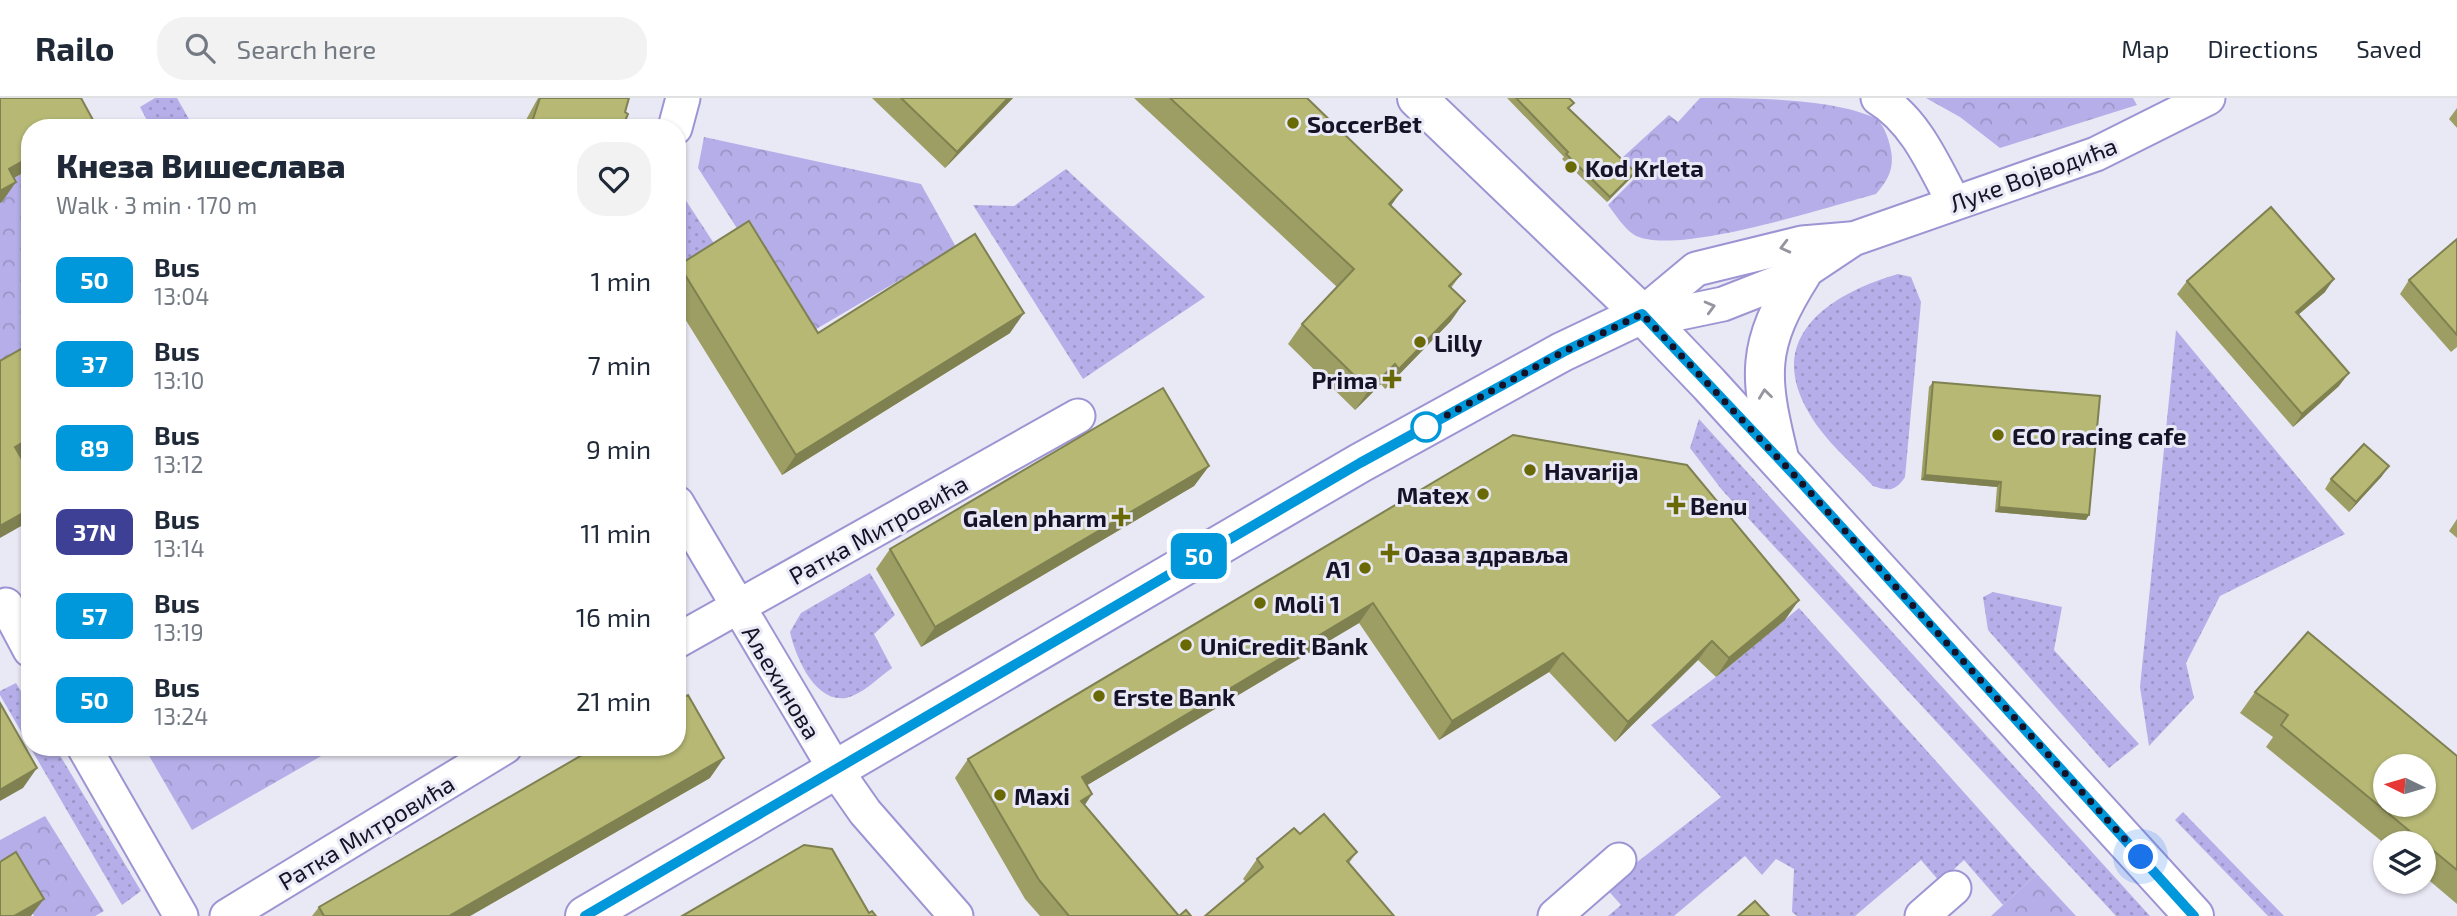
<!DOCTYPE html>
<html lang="en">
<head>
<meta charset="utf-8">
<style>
  body { margin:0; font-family:"Exo 2",sans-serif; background:#f2f2f3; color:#1f2937; height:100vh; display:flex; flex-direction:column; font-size:26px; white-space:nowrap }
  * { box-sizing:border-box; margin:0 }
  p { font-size:23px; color:#747a83 }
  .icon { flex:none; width:38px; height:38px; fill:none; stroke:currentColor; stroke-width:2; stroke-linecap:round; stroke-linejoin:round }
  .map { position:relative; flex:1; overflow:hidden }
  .sheet { position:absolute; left:21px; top:21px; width:665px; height:637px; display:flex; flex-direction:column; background:#fff; border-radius:28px; box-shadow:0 2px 5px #0004 }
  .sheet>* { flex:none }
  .badge { padding:0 14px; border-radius:10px; font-size:24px; line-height:46px }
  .needle { width:46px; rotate:275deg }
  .controls { position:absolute; left:2373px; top:656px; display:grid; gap:14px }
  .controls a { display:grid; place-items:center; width:63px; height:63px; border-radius:50%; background:#fff; box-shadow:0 2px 5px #0004; font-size:35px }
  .you { position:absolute; width:35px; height:35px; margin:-18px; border:5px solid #fff; border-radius:50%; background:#1a73e8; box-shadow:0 0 0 10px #1a73e833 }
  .map>.badge { position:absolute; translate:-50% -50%; box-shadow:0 0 0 4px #fff }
  .round { display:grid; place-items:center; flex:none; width:74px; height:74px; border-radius:28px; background:#f2f2f3 }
  .headline { display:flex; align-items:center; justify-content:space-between; height:119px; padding:0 35px }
  h1 { font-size:33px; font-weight:800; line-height:52px }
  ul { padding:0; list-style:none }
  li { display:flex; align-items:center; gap:21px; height:84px; padding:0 35px }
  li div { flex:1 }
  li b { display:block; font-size:26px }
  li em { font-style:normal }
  li .badge { min-width:77px; font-weight:700; text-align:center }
  header { display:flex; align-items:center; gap:42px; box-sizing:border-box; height:98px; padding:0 35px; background:#fff; border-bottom:2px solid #e0e1e3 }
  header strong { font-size:33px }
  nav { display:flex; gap:38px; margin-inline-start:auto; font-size:24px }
  .search { width:490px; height:63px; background:#f2f2f3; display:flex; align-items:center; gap:18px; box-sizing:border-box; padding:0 24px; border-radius:28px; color:#747a83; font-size:26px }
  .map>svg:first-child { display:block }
  .grass { fill:url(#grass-dots) }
  .park { fill:url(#park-crowns) }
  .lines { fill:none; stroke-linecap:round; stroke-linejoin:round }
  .street-casing { stroke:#9d95d3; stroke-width:37 }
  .secondary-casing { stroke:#9d95d3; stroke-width:42 }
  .street { stroke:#fff; stroke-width:33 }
  .secondary { stroke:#fff; stroke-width:38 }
  .wall { fill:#9d9e64 }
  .shaded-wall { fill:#7f8151 }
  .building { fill:#b6b874; stroke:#7f8151; stroke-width:2; fill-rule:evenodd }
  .oneway { stroke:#96949e }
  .line-casing { stroke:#fff; stroke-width:16 }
  .line { stroke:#0098da; stroke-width:10 }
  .walk { stroke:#161228; stroke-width:7; stroke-dasharray:0 12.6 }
  .poi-dot { fill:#696905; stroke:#e9e8f5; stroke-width:2.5 }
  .stop-dot { fill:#fff; stroke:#0098da; stroke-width:3.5 }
  .labels { text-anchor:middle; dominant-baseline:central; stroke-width:6; stroke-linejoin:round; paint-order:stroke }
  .poi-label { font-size:24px; font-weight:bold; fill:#161228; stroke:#e9e8f5; text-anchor:start }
  .street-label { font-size:24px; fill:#161228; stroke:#e9e8f5 }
</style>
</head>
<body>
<header>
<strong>Railo</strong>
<div class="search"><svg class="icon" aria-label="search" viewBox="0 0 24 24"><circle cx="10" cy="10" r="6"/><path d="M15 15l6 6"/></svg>Search here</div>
<nav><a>Map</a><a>Directions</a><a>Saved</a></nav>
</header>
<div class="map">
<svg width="2457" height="818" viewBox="0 0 2457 818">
  <defs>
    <pattern id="grass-dots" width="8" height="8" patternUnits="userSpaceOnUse" patternTransform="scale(1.75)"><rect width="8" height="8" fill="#b5aee8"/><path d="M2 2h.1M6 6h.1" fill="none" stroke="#9b95c7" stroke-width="1.8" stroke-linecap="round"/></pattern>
    <pattern id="park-crowns" width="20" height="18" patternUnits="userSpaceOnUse" patternTransform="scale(1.75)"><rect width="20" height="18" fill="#b5aee8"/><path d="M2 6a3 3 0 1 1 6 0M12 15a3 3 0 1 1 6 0" fill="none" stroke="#9b95c7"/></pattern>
  </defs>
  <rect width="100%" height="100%" fill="#e9e8f5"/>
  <g class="grass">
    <path d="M155 0H177L194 30H151L140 9Z"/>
    <path d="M1066 71 1205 199 1083 281 973 107 1014 108Z"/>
    <path d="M677 89 719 153 677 179Z"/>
    <path d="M1898 176 1911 179 1921 204 1905 379C1895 394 1888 393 1873 388 1852 365 1824 342 1809 315 1763 238 1832 195 1898 176Z"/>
    <path d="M2176 232 2345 436 2220 498 2186 565 2194 600 2149 648 2140 589Z"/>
    <path d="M1699 321 2150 818H2116L1722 392 1690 350Z"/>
    <path d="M870 475 895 517 874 536 892 570C878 580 863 596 846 600 814 605 795 557 790 534L801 515Z"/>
    <path d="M1993 494 2062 509 2054 552 2139 646 2109 670 1988 532 1983 499Z"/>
    <path d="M1799 510 2037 776 2003 807 1964 762 1940 784 1921 762 1855 818H1797L1792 814 1794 771 1776 761 1762 777 1745 758 1674 818H1608L1621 807 1605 789 1721 699 1651 627 1716 579Z"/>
    <path d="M16 585 30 608V649L0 597V593Z"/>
    <path d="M30 649H55L141 793 122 807Z"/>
    <path d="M2183 714 2284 818H2268L2175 722Z"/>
  </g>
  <g class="park">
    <path d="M1700 0C1750 0 1833 0 1875 20 1883 25 1888 39 1890 48 1895 68 1890 80 1876 96 1830 108 1670 161 1633 136 1624 130 1615 116 1608 107L1637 78 1622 60 1669 17 1678 24Z"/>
    <path d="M1926 0H2133L2137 7 2000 50 1960 19Z"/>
    <path d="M704 39 921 86 956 149 806 237 698 70Z"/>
    <path d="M30 71V258L0 275V88Z"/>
    <path d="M144 649H337L192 732Z"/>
    <path d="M45 718 104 813 95 818H34L6 766 0 762V742Z"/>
    <path d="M2037 776 2076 818H1991Z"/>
  </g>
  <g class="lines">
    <defs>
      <g id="street">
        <path d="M1878 0C1915 22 1934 67 1954 105"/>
        <path d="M675 30 683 0"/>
        <path d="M1642 216H1675L1723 206 1802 175 1853 141 2096 56 2208 0"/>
        <path d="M1642 216 1696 171 1802 145 1850 141"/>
        <path d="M677 405 835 671 865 714 956 818"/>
        <path d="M6 507 30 552"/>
        <path d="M677 543 1078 318"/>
        <path d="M84 649 181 818"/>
        <path d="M227 818 505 649"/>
        <path d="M1555 818 1619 762"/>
        <path d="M1922 818 1954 790"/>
      </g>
      <g id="secondary">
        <path d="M1417 0 1642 216 1709 286 2194 818"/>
        <path d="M1779 360C1759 278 1755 249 1802 175"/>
        <path d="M585 818 1360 365 1562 254 1642 216"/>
      </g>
    </defs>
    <use href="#street" class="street-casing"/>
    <use href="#secondary" class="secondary-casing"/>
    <use href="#street" class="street"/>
    <use href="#secondary" class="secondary"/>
  </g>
  <g class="wall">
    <path d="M538 0H629L622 30H524L527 20Z"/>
    <path d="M872 0H1013L945 70Z"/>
    <path d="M1134 0H1307L1391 108 1461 176 1451 190V223L1385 291 1381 286 1355 312 1288 246 1302 226 1337 189Z"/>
    <path d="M1507 0H1569V11L1635 74 1607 104 1562 61 1564 59Z"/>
    <path d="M2457 10V30L2449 21Z"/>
    <path d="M2457 141V249L2451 254 2400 196 2409 182Z"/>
    <path d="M679 167 818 235H1010L782 377 677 208V169Z"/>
    <path d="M2187 183 2325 194 2298 217 2339 288 2293 329 2177 196Z"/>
    <path d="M1933 284 2086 422 1995 414 1997 389 1921 382 1929 289Z"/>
    <path d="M1513 337 1785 522 1716 579 1698 562 1615 644 1549 574 1439 642 1359 525 1087 687 1092 696 1085 707 1179 818H1191H1040L1025 801 955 680 968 661Z"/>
    <path d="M1209 368 1194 388 921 549 876 471 890 451Z"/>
    <path d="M2382 378 2349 414 2325 391 2331 381Z"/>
    <path d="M2457 421V440L2449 433Z"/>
    <path d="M2255 594 2457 658V806L2424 778V746H2385L2266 649 2273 639 2240 615Z"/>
    <path d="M710 680 470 818H312L319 809Z"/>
    <path d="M1300 736 1357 754 1349 765 1246 784 1243 781 1257 761Z"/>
  </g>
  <g class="shaded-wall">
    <path d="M1008 0H1013L945 70 957 54Z"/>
    <path d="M93 22 88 30H80Z"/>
    <path d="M30 59V71L0 88 9 71Z"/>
    <path d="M1635 74 1632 79 1607 104 1610 99Z"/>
    <path d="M16 84 2 104 0 105V93Z"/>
    <path d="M1402 92 1388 112 1389 106Z"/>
    <path d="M2334 181 2325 194 2286 227 2296 214Z"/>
    <path d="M1465 203 1451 223 1385 291 1399 271Z"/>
    <path d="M1024 215 1010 235 782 377 796 357Z"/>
    <path d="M1395 266 1381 286 1355 312 1369 292Z"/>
    <path d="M2349 275 2339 288 2293 329 2302 316Z"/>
    <path d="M30 340V352L1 369 15 349Z"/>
    <path d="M1209 368 1194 388 921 549 935 529Z"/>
    <path d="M2389 368 2382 378 2349 414 2356 404Z"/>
    <path d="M1925 377 2001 384 1997 389 1921 382Z"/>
    <path d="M1999 409 2089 417 2086 422 1995 414Z"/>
    <path d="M30 411V423L0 440V428Z"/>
    <path d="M1799 502 1785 522 1716 579 1729 560Z"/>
    <path d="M1373 505 1359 525 1069 698 1082 679Z"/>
    <path d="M1712 543 1698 562 1615 644 1628 624Z"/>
    <path d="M1563 555 1549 574 1439 642 1452 623Z"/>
    <path d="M724 660 710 680 470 818H449Z"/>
    <path d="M37 670 23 690 0 703V692Z"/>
    <path d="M1092 696 1079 715 1081 703Z"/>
    <path d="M44 801 31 818H14Z"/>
  </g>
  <g class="building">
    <path d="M0 0H81L93 22 80 30H30V59L9 71 16 84 0 93Z"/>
    <path d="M540 0H629L625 14 628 16 622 30H530Z"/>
    <path d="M901 0H1008L957 54Z"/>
    <path d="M1170 0H1307L1402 92 1389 106 1461 176 1449 188 1465 203 1399 271 1395 266 1369 292 1302 226 1354 171Z"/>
    <path d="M1516 0H1569L1574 5 1568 10 1635 74 1610 99 1566 56 1568 54Z"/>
    <path d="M2271 109 2334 181 2296 214 2349 275 2302 316 2187 183Z"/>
    <path d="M749 123 818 235 975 136 1024 215 796 357 679 167Z"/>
    <path d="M2457 141V237L2409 182Z"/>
    <path d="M30 246V340L15 349 30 375V411L0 428V263Z"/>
    <path d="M1933 284 2100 298 2089 417 1999 409 2001 384 1925 377Z"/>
    <path d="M1163 290 1209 368 935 529 890 451Z"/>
    <path d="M1513 337 1687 367 1799 502 1729 560 1712 543 1628 624 1563 555 1452 623 1373 505 1082 679 1092 696 1081 703 1179 818 1186 812 1191 818H1069L1039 782 968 661Z"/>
    <path d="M2364 346 2389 368 2356 404 2331 381Z"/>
    <path d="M2308 534 2457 658V772L2281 627 2288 617 2255 594ZM2385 668H2424V707H2385Z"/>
    <path d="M688 597 724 660 449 818H324L319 809 596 649H677V603Z"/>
    <path d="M0 605 37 670 0 692Z"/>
    <path d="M1324 716 1357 754 1347 763 1394 818H1205L1263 769 1257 761 1294 730 1300 736Z"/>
    <path d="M804 747 832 751 869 815 872 813 876 818H682Z"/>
    <path d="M16 754 44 801 14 818H0V764Z"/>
    <path d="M1755 803 1769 818H1738Z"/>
  </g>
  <defs><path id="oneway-chevron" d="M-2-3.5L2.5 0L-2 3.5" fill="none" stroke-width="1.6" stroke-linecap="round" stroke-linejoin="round" transform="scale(1.75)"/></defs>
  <g class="oneway">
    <use href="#oneway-chevron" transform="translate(1785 149) rotate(166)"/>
    <use href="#oneway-chevron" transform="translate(1710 209) rotate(-15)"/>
    <use href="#oneway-chevron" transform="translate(1765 296) rotate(-97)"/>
  </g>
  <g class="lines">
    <defs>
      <path id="line" d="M585 818 1360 365 1563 254 1642 216 1797 380 2194 818"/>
    </defs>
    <use href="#line" class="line-casing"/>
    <use href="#line" class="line"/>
    <path class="walk" d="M1426 329 1420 332 1563 254 1642 216 1797 380 2141 759"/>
  </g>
  <g class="poi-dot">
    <circle cx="1293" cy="25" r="7"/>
    <circle cx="1571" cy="69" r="7"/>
    <circle cx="1420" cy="244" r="7"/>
    <path d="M1388.5 270.5h7v7h7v7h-7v7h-7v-7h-7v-7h7z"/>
    <circle cx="1998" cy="337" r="7"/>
    <circle cx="1530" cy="372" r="7"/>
    <circle cx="1483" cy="396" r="7"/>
    <path d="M1672.5 396.5h7v7h7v7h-7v7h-7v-7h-7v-7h7z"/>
    <path d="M1117.5 408.5h7v7h7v7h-7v7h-7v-7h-7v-7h7z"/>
    <path d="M1386.5 444.5h7v7h7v7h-7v7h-7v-7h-7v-7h7z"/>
    <circle cx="1365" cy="470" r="7"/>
    <circle cx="1260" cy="505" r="7"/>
    <circle cx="1186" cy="547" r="7"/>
    <circle cx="1099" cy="598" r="7"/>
    <circle cx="1000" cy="697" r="7"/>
  </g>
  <circle class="stop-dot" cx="1426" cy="329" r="14"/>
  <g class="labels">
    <g class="poi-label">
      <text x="1307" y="25">SoccerBet</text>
      <text x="1585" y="69">Kod Krleta</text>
      <text x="1434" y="244">Lilly</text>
      <text x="1378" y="281" text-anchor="end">Prima</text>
      <text x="2012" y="337">ECO racing cafe</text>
      <text x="1544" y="372">Havarija</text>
      <text x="1469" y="396" text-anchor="end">Matex</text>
      <text x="1690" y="407">Benu</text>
      <text x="1107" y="419" text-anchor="end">Galen pharm</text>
      <text x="1404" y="455">Оаза здравља</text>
      <text x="1351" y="470" text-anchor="end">A1</text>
      <text x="1274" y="505">Moli 1</text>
      <text x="1200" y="547">UniCredit Bank</text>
      <text x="1113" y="598">Erste Bank</text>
      <text x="1014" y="697">Maxi</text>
    </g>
    <g class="street-label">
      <text transform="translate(2033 76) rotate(-20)">Луке Војводића</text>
      <text transform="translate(878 431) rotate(-29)">Ратка Митровића</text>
      <text transform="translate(782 584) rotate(59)">Аљехинова</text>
      <text transform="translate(366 734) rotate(-31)">Ратка Митровића</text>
    </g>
  </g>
</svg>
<div class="controls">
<a><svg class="needle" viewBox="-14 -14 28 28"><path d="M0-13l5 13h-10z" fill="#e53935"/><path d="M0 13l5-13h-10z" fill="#747a83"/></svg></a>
<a><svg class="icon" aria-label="layers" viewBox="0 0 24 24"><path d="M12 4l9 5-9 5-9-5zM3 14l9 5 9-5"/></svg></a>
</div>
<div class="you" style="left:2141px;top:759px"></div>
<b class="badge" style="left:1199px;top:458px;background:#0098da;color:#fff">50</b>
<section class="sheet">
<div class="headline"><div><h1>Кнеза Вишеслава</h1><p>Walk · 3 min · 170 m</p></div><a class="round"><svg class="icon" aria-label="heart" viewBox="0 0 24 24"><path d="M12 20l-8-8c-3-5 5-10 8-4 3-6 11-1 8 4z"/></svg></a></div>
<ul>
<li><span class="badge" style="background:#0098da;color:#fff">50</span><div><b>Bus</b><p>13:04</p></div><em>1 min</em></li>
<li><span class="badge" style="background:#0098da;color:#fff">37</span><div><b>Bus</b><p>13:10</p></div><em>7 min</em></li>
<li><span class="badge" style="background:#0098da;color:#fff">89</span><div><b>Bus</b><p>13:12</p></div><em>9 min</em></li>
<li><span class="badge" style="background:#3e4095;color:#fff">37N</span><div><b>Bus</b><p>13:14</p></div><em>11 min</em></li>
<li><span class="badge" style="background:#0098da;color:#fff">57</span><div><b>Bus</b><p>13:19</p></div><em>16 min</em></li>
<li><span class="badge" style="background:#0098da;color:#fff">50</span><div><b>Bus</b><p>13:24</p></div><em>21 min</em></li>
</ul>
</section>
</div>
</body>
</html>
